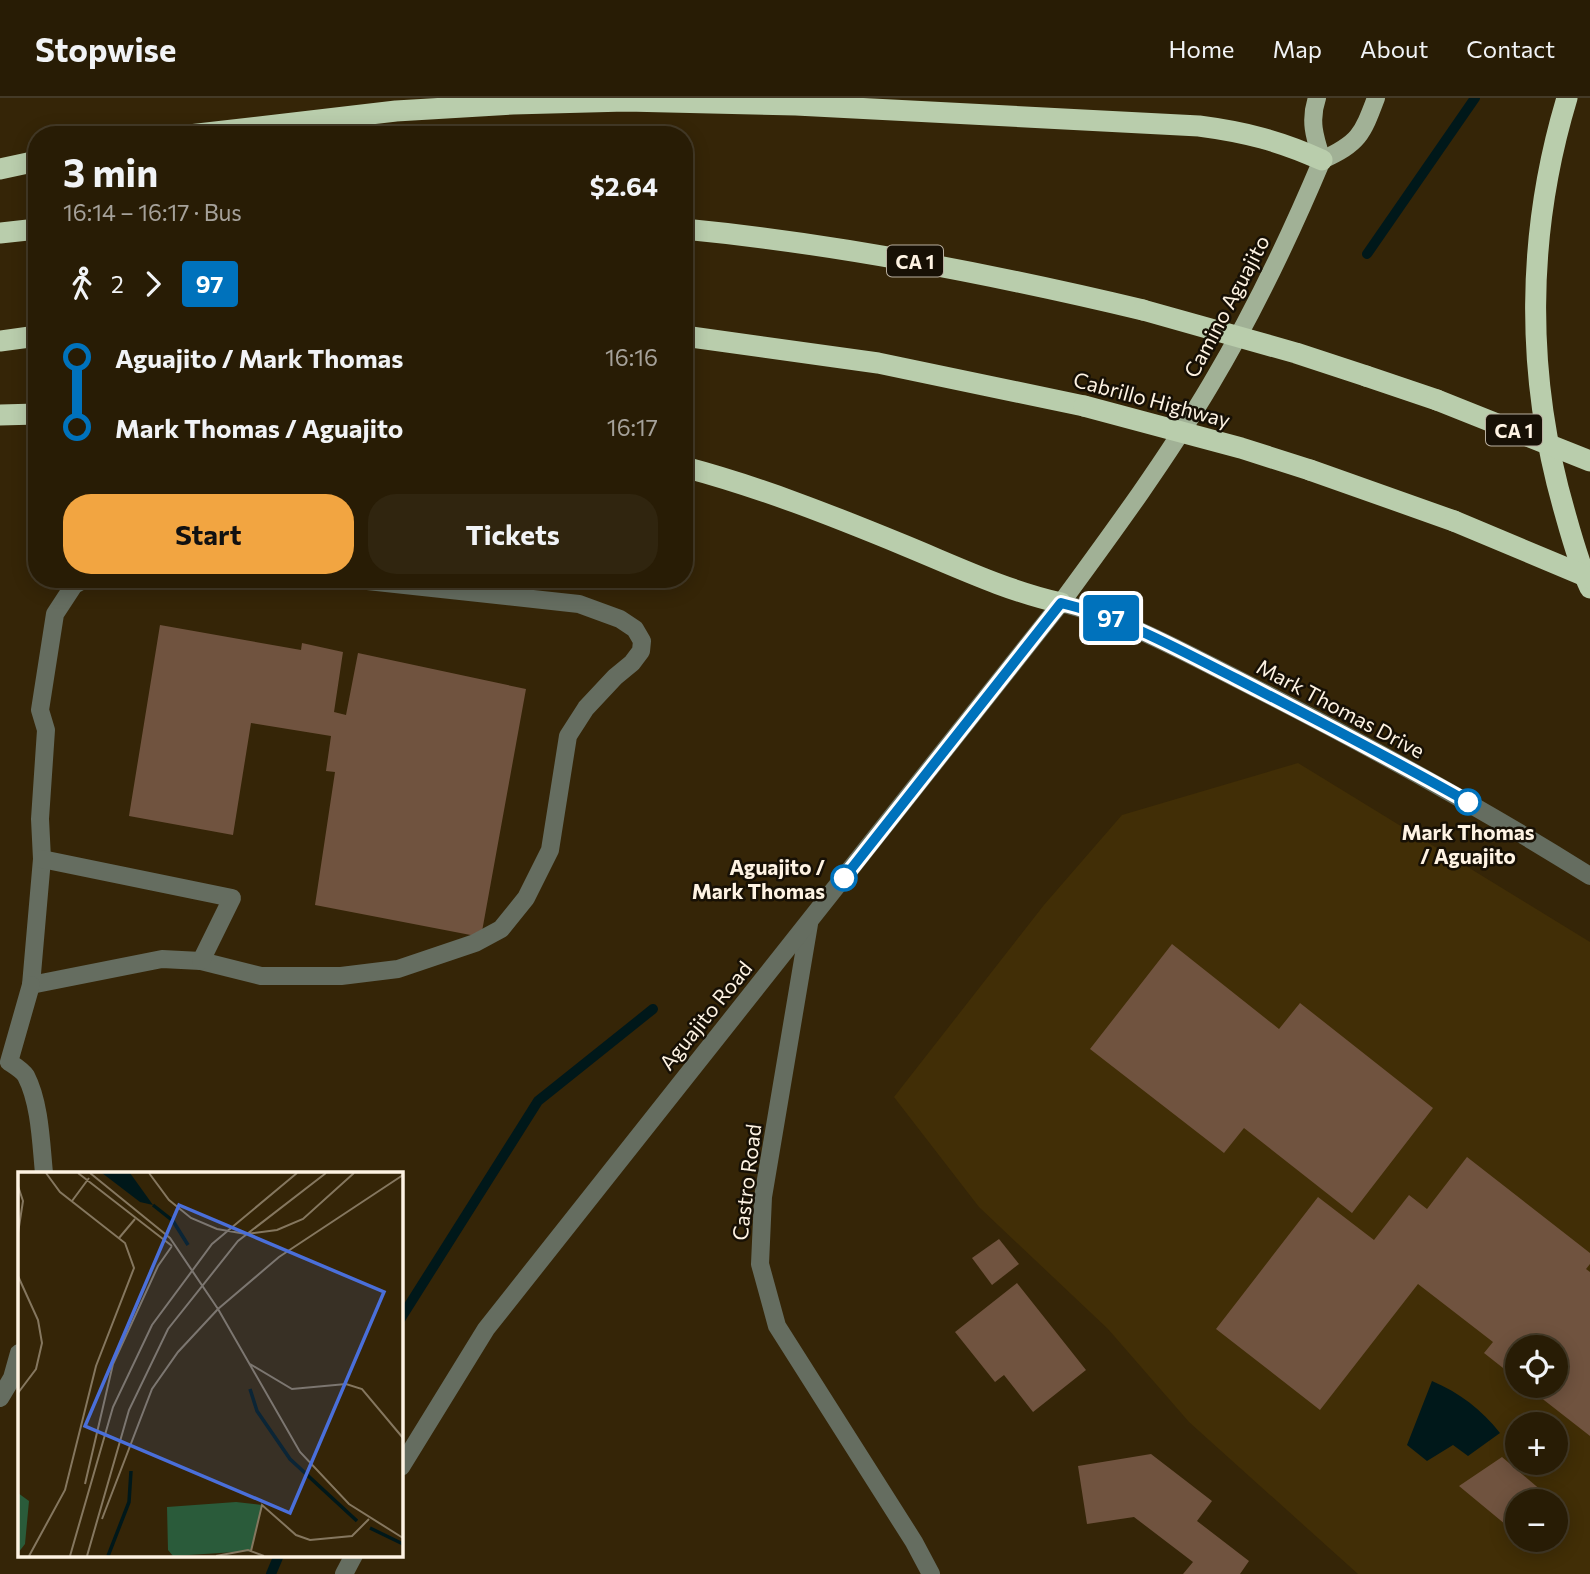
<!DOCTYPE html>
<html lang="en">
<head>
<meta charset="utf-8">
<style>
  body { margin:0; font-family:Commissioner,sans-serif; background:#30250f; color:#f1f3f6; height:100vh; display:flex; flex-direction:column; font-size:26px; white-space:nowrap }
  * { box-sizing:border-box; margin:0 }
  p { font-size:23px; color:#a5a19a }
  .icon { flex:none; width:38px; height:38px; fill:none; stroke:currentColor; stroke-width:2; stroke-linecap:round; stroke-linejoin:round }
  .map { position:relative; flex:1; overflow:hidden }
  .side { position:absolute; left:28px; top:28px; width:665px; height:462px; display:flex; flex-direction:column; background:#281c05; border-radius:28px; box-shadow:0 4px 18px #0003,0 0 0 2px #443a27 }
  .side>* { flex:none }
  .badge { padding:0 14px; border-radius:5px; font-size:24px; line-height:46px }
  .tools { position:absolute; left:1505px; top:1237px; display:grid; gap:14px }
  .tools a { display:grid; place-items:center; width:63px; height:63px; border-radius:50%; background:#281c05; box-shadow:0 4px 18px #0003,0 0 0 2px #443a27; font-size:35px }
  .map>.badge { position:absolute; translate:-50% -50%; box-shadow:0 0 0 4px #fff }
  .legs { display:flex; align-items:center; gap:10px; height:77px; padding:0 35px; font-size:23px }
  .legs p { margin-inline-start:auto }
  .overview { display:flex; align-items:center; justify-content:space-between; height:119px; padding:0 35px }
  h1 { font-size:38px; font-weight:700; line-height:52px }
  .cta { display:flex; gap:14px; margin-top:auto; padding:14px 35px }
  .cta a { flex:1; height:80px; border-radius:28px; background:#f2a541; color:#111; font-size:28px; font-weight:700; line-height:80px; text-align:center }
  .cta a+a { background:#30250f; color:#f1f3f6 }
  ul { padding:0 35px; list-style:none }
  li { display:flex; align-items:center; gap:24px; height:70px; font-size:26px }
  li i { display:grid; place-items:center; width:10px; height:100%; margin:0 9px; background:currentColor }
  li i::after { content:''; width:18px; height:18px; margin:-9px; border:5px solid; border-radius:50%; background:#281c05 }
  li p { margin-inline-start:auto }
  li:first-child i { background:linear-gradient(#0000 50%,currentColor 0) }
  li:last-child i { background:linear-gradient(currentColor 50%,#0000 0) }
  header { display:flex; align-items:center; gap:42px; box-sizing:border-box; height:98px; padding:0 35px; background:#281c05; border-bottom:2px solid #443a27 }
  header strong { font-size:33px }
  nav { display:flex; gap:38px; margin-inline-start:auto; font-size:24px }
  .map>svg:first-child { display:block }
  .built { fill:#412e06; fill-rule:evenodd }
  .water { fill:#00181a }
  .lines { fill:none; stroke-linecap:round; stroke-linejoin:round }
  .stream { stroke:#00181a; stroke-width:10 }
  .building { fill:#70533f }
  .minor { stroke:#656d60; stroke-width:18 }
  .major { stroke:#a1b196; stroke-width:18 }
  .highway { stroke:#b9cdac; stroke-width:21 }
  .highway-bridge { stroke:#b9cdac; stroke-width:21 }
  .line-1-casing { stroke:#fff; stroke-width:16 }
  .line-1 { stroke:#0072bc; stroke-width:10 }
  .stop-1-dot { fill:#fff; stroke:#0072bc; stroke-width:3.5 }
  .labels { text-anchor:middle; dominant-baseline:central; stroke-width:5; stroke-linejoin:round; paint-order:stroke }
  .shield { fill:#171005; stroke:#b9afa0; stroke-width:2 }
  .shield-label { font-size:19px; font-weight:bold; fill:#fef3e3 }
  .street-label { font-size:21px; fill:#fef3e3; stroke:#171005 }
  .stop-label { font-size:21px; font-weight:bold; fill:#fef3e3; stroke:#171005 }
  .inset-river { fill:none; stroke:#00181a; stroke-width:3.5 }
  .inset-road { fill:none; stroke:#85775f; stroke-width:2 }
  .view { fill:#4a6fda; fill-opacity:0.15; stroke:#4a6fda; stroke-width:3.5 }
  .inset-edge { fill:none; stroke:#fef3e3; stroke-width:3.5 }
</style>
</head>
<body>
<header>
<strong>Stopwise</strong>
<nav><a>Home</a><a>Map</a><a>About</a><a>Contact</a></nav>
</header>
<div class="map">
<svg width="1590" height="1476" viewBox="0 0 1590 1476">
  <rect width="100%" height="100%" fill="#352507"/>
  <path class="built" d="M1298 665 1590 844V1476H1358L1189 1324 1108 1231 979 1109 894 999 1044 807 1122 717ZM1517 1250H1556V1288H1517ZM1517 1326H1556V1365H1517ZM1517 1404H1556V1442H1517Z"/>
  <path class="water" d="M1432 1283C1460 1295 1481 1311 1500 1335L1468 1358 1453 1347 1427 1363 1407 1347Z"/>
  <g class="lines">
    <g class="stream">
      <path d="M1367 156 1475 0"/>
      <path d="M401 1220 538 1003 653 911"/>
      <path d="M271 1476 279 1457"/>
    </g>
  </g>
  <g class="building">
    <path d="M160 527 301 552 302 545 343 554 334 614 346 617 358 555 526 591 481 839 315 807 335 674 326 673 331 638 251 625 233 737 129 718Z"/>
    <path d="M1172 846 1279 931 1300 905 1433 1010 1352 1115 1244 1030 1224 1055 1090 951Z"/>
    <path d="M1467 1059 1590 1155V1166L1586 1171 1590 1174V1338L1526 1288H1556V1250H1517V1281L1484 1255 1493 1244 1418 1186 1320 1312 1216 1231 1318 1099 1374 1142 1409 1097 1427 1111Z"/>
    <path d="M999 1141 1019 1166 992 1187 972 1160Z"/>
    <path d="M1017 1185 1086 1272 1033 1314 1004 1277 995 1284 955 1234Z"/>
    <path d="M1151 1356 1212 1403 1197 1423 1249 1463 1240 1476H1183L1193 1464 1134 1419 1087 1426 1078 1368Z"/>
    <path d="M1502 1359 1555 1404H1517V1436L1459 1388Z"/>
  </g>
  <g class="lines">
    <g class="minor">
      <path d="M85 481 74 487 55 516 40 612 46 632 40 721 42 761 31 887 162 861 201 863 261 878H341L398 871 475 845 501 831 526 800 550 752 568 638 586 610 615 579 632 565 641 553 642 543 635 531 620 521 579 506 349 481"/>
      <path d="M42 761 232 800 201 863"/>
      <path d="M809 826 763 1099 760 1166 777 1228 914 1444 931 1476"/>
      <path d="M31 887 9 964C15 968 23 973 26 978 40 1005 41 1045 44 1075"/>
      <path d="M0 1300 12 1280 19 1255"/>
      <path d="M401 1369 486 1231 1061 505C1128 522 1189 557 1251 588 1367 647 1480 709 1590 778"/>
      <path d="M344 1476 354 1457"/>
    </g>
    <g class="major">
      <path d="M1317 0C1309 23 1315 40 1322 62"/>
      <path d="M1322 62C1359 45 1362 37 1376 0"/>
      <path d="M1061 505C1113 434 1166 362 1211 286 1254 214 1290 138 1322 62"/>
    </g>
    <g class="highway">
      <path d="M1567 0C1526 136 1525 278 1565 415 1572 440 1579 466 1590 490"/>
      <path d="M189 37 396 13 513 6 626 3 796 7 1199 28C1245 34 1280 43 1322 62"/>
      <path d="M0 71 37 63"/>
      <path d="M684 131C840 146 992 176 1143 212"/>
      <path d="M0 135 37 131"/>
      <path d="M684 238 878 265 1084 308"/>
      <path d="M0 243 37 238"/>
      <path d="M1366 278 1437 302"/>
      <path d="M0 317 37 316"/>
      <path d="M684 369C760 389 833 418 906 448 957 469 1007 493 1061 505"/>
      <path d="M1310 372 1454 423"/>
    </g>
    <g class="highway-bridge">
      <path d="M1143 212 1296 255 1366 278"/>
      <path d="M1437 302 1590 363"/>
      <path d="M1084 308 1241 350 1310 372"/>
      <path d="M1454 423 1590 480"/>
    </g>
  </g>
  <g class="lines">
    <defs>
      <path id="line-1" d="M844 780 1061 505C1124 520 1179 552 1237 581 1315 621 1392 661 1468 704"/>
    </defs>
    <use href="#line-1" class="line-1-casing"/>
    <use href="#line-1" class="line-1"/>
  </g>
  <g class="stop-1-dot">
    <circle cx="1468" cy="704" r="12"/>
    <circle cx="844" cy="780" r="12"/>
  </g>
  <g class="labels">
    <g class="shield">
      <rect x="887" y="147.5" width="56" height="31" rx="5"/>
      <rect x="1486" y="316.5" width="56" height="31" rx="5"/>
    </g>
    <g class="shield-label">
      <text x="915" y="163">CA 1</text>
      <text x="1514" y="332">CA 1</text>
    </g>
    <g class="street-label">
      <text transform="translate(1226 208) rotate(-62)">Camino Aguajito</text>
      <text transform="translate(1152 301) rotate(15)">Cabrillo Highway</text>
      <text transform="translate(1341 610) rotate(28)">Mark Thomas Drive</text>
      <text transform="translate(705 917) rotate(-51)">Aguajito Road</text>
      <text transform="translate(746 1084) rotate(-83)">Castro Road</text>
    </g>
    <g class="stop-label">
      <text x="1468" y="733">Mark Thomas<tspan x="1468" dy="24">/ Aguajito</tspan></text>
      <text x="825" y="768" text-anchor="end">Aguajito /<tspan x="825" dy="24">Mark Thomas</tspan></text>
    </g>
  </g>
  <g transform="translate(18 1074)">
    <rect width="385" height="385" fill="#352507"/>
    <path d="M0 321 11 329 7 372 0 381ZM218 330 244 333 233 379 155 384 150 378 149 335Z" fill="#2a5b3a"/>
    <path d="M84 1H112L135 33 122 30Z" fill="#00181a"/>
    <path class="inset-river" d="M135 33 155 49 170 73M232 217 239 239 272 287 339 349M352 356 385 372M90 384 111 330 113 299"/>
    <path class="inset-road" d="M60 1 154 74M72 1 152 66 200 137M131 1 151 28 173 46 199 57 228 62 259 58 285 47 336 1M385 3 261 85 200 137 282 280 331 332 385 366M0 14 5 29 0 61M54 29 71 6M101 66 117 47M0 104 20 148 24 171 18 197 0 221M232 192 274 217 328 212 344 217 385 266M67 312 95 192 140 94 154 74M84 347 134 217 160 180 200 137M233 379 244 333 278 363 292 368 334 364 351 347M11 384 47 318 78 194 116 96 107 71 42 20 28 1M52 384 95 235 134 153 194 72 279 1M69 384 111 238 150 157 220 69 308 1M198 384 230 378 246 384"/>
    <path class="view" d="M161 33 366 120 272 341 67 254Z"/>
    <rect width="385" height="385" class="inset-edge"/>
  </g>
</svg>
<div class="tools">
<a><svg class="icon" aria-label="locate" viewBox="0 0 24 24"><circle cx="12" cy="12" r="6"/><path d="M12 2v4M12 18v4M2 12h4M18 12h4"/></svg></a>
<a>+</a>
<a>−</a>
</div>
<b class="badge" style="left:1111px;top:520px;background:#0072bc;color:#fff">97</b>
<section class="side">
<div class="overview"><div><h1>3 min</h1><p>16:14 – 16:17 · Bus</p></div><b>$2.64</b></div>
<div class="legs"><svg class="icon" aria-label="walk" viewBox="0 0 24 24"><circle cx="13" cy="4" r="2"/><path d="M13 8l-2 6 4 7M11 14l-3 7M7 12l3-4h3l4 4"/></svg>2<svg class="icon" aria-label="forward" viewBox="0 0 24 24"><path d="M9 5l7 7-7 7"/></svg><b class="badge" style="background:#0072bc;color:#fff">97</b></div>
<ul>
<li><i style="color:#0072bc"></i><b>Aguajito / Mark Thomas</b><p>16:16</p></li>
<li><i style="color:#0072bc"></i><b>Mark Thomas / Aguajito</b><p>16:17</p></li>
</ul>
<div class="cta"><a>Start</a><a>Tickets</a></div>
</section>
</div>
</body>
</html>
